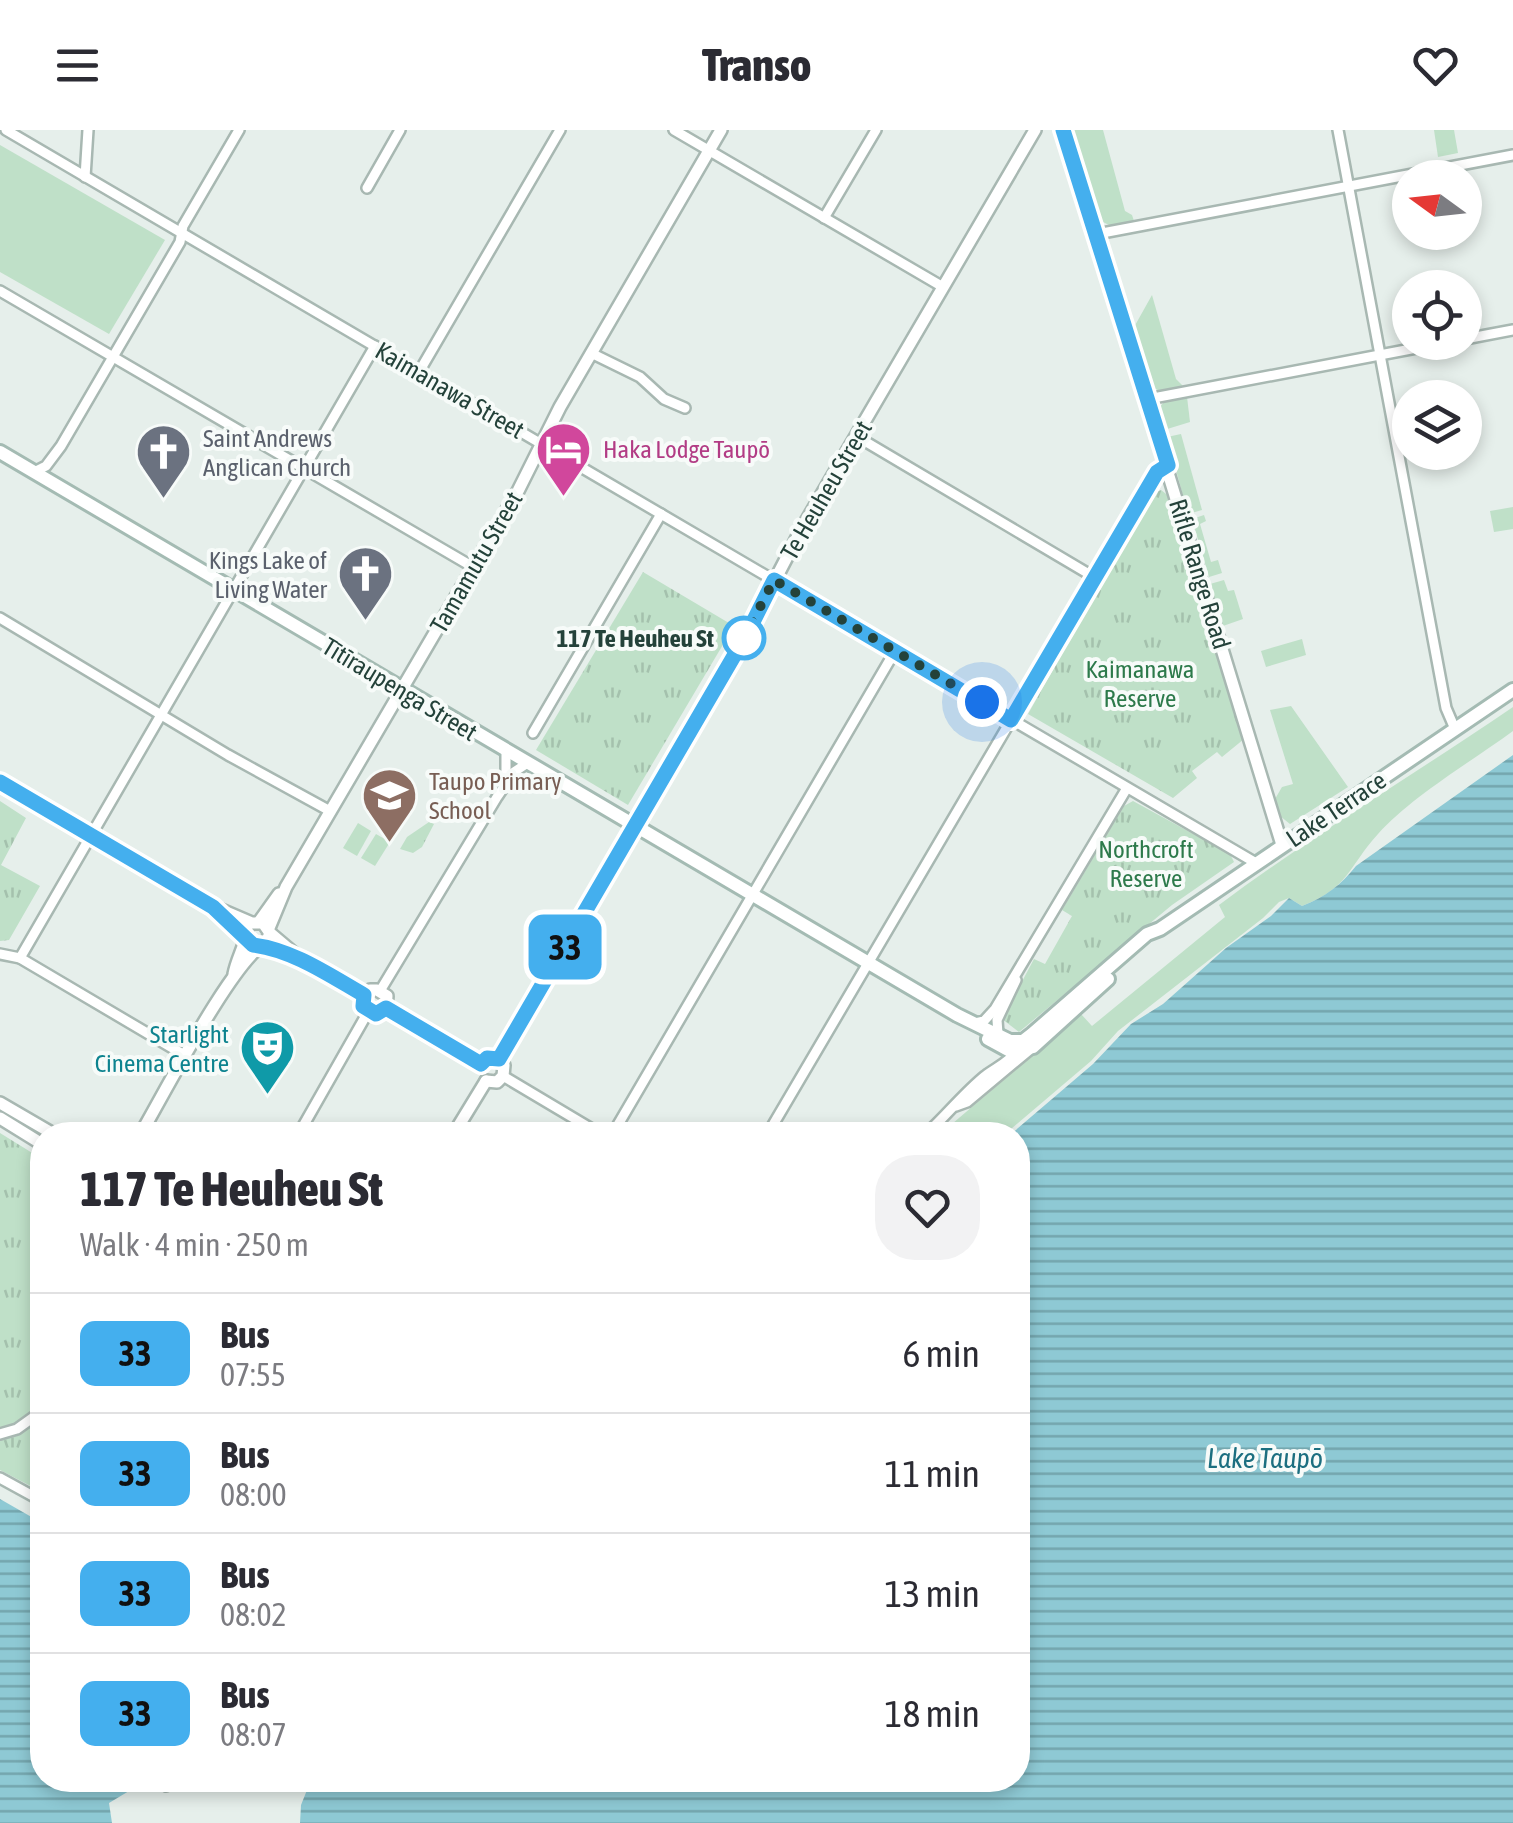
<!DOCTYPE html>
<html lang="en">
<head>
<meta charset="utf-8">
<style>
  body { margin:0; font-family:"Asap Condensed",sans-serif; background:#f2f2f3; color:#2b2b33; height:100vh; display:flex; flex-direction:column; font-size:38px; white-space:nowrap }
  * { box-sizing:border-box; margin:0 }
  p { font-size:32px; color:#7c7c81 }
  .icon { flex:none; width:55px; height:55px; fill:none; stroke:currentColor; stroke-width:2; stroke-linecap:round; stroke-linejoin:round }
  .map { position:relative; flex:1; overflow:hidden }
  .drawer { position:absolute; left:30px; top:992px; width:1000px; height:670px; display:flex; flex-direction:column; background:#fff; border-radius:40px; box-shadow:0 5px 15px #0003 }
  .drawer>* { flex:none }
  .badge { padding:0 20px; border-radius:15px; font-size:35px; line-height:65px }
  .needle { width:65px; rotate:285deg }
  .buttons { position:absolute; left:1392px; top:30px; display:grid; gap:20px }
  .buttons a { display:grid; place-items:center; width:90px; height:90px; border-radius:50%; background:#fff; box-shadow:0 5px 15px #0003; font-size:50px }
  .you { position:absolute; width:50px; height:50px; margin:-25px; border:8px solid #fff; border-radius:50%; background:#1a73e8; box-shadow:0 0 0 15px #1a73e833 }
  .map>.badge { position:absolute; translate:-50% -50%; box-shadow:0 0 0 5px #fff }
  .round { display:grid; place-items:center; flex:none; width:105px; height:105px; border-radius:40px; background:#f2f2f3 }
  .headline { display:flex; align-items:center; justify-content:space-between; height:170px; padding:0 50px }
  h1 { font-size:48px; font-weight:800; line-height:75px }
  ul { padding:0; list-style:none }
  li { display:flex; align-items:center; gap:30px; height:120px; padding:0 50px; border-top:2px solid #e1e1e2 }
  li div { flex:1 }
  li b { display:block; font-size:38px }
  li em { font-style:normal }
  li .badge { min-width:110px; font-weight:700; text-align:center }
  header { display:flex; justify-content:space-between; align-items:center; height:130px; padding:0 50px; background:#fff; font-size:45px; font-weight:800 }
  .map>svg:first-child { display:block }
  .grass { fill:#bfe0c8 }
  .park { fill:url(#park-tufts) }
  .water { fill:url(#water-rules) }
  .lines { fill:none; stroke-linecap:round; stroke-linejoin:round }
  .minor-casing { stroke:#a8b8b2; stroke-width:14 }
  .tertiary-casing { stroke:#a8b8b2; stroke-width:16 }
  .secondary-casing { stroke:#a4bbb3; stroke-width:18 }
  .minor { stroke:#fff; stroke-width:9 }
  .tertiary { stroke:#fff; stroke-width:11 }
  .secondary { stroke:#fff; stroke-width:12 }
  .line-casing { stroke:#fff; stroke-width:22 }
  .line { stroke:#44afee; stroke-width:15 }
  .walk { stroke:#24423a; stroke-width:10; stroke-dasharray:0 18 }
  .stop-dot { fill:#fff; stroke:#44afee; stroke-width:5 }
  .labels { text-anchor:middle; dominant-baseline:central; stroke-width:8; stroke-linejoin:round; paint-order:stroke }
  .street-label { font-size:25px; fill:#24423a; stroke:#f7fbf9 }
  .worship-label { font-size:25px; fill:#5b616d; stroke:#f7fbf9; text-anchor:start }
  .hotel-label { font-size:25px; fill:#b23c85; stroke:#f7fbf9; text-anchor:start }
  .stop-label { font-size:25px; font-weight:bold; fill:#24423a; stroke:#f7fbf9; text-anchor:end }
  .park-label { font-size:25px; fill:#2d7a4b; stroke:#f7fbf9 }
  .education-label { font-size:25px; fill:#785e54; stroke:#f7fbf9; text-anchor:start }
  .culture-label { font-size:25px; fill:#0d838f; stroke:#f7fbf9; text-anchor:end }
  .water-label { font-size:28px; font-style:italic; fill:#1c6f80; stroke:#f7fbf9 }
</style>
</head>
<body>
<header><svg class="icon" aria-label="menu" viewBox="0 0 24 24"><path d="M4 6h16M4 12h16M4 18h16"/></svg>Transo<svg class="icon" aria-label="heart" viewBox="0 0 24 24"><path d="M12 20l-8-8c-3-5 5-10 8-4 3-6 11-1 8 4z"/></svg></header>
<div class="map">
<svg width="1513" height="1693" viewBox="0 0 1513 1693">
  <defs>
    <pattern id="park-tufts" width="24" height="20" patternUnits="userSpaceOnUse" patternTransform="scale(2.5)"><rect width="24" height="20" fill="#bfe0c8"/><path d="M3 7l-1-3M5 7V3M7 7l1-3M15 17l-1-3M17 17v-4M19 17l1-3" fill="none" stroke="#a4c1ad"/></pattern>
    <pattern id="water-rules" width="6" height="5" patternUnits="userSpaceOnUse" patternTransform="scale(2.5)"><rect width="6" height="5" fill="#8ec9d4"/><path d="M0 2.5h6" fill="none" stroke="#74a5ad"/></pattern>
  </defs>
  <rect width="100%" height="100%" fill="#e6efeb"/>
  <g class="grass">
    <path d="M1071 0H1103L1125 81 1132 85 1134 91 1111 96 1097 89Z"/>
    <path d="M1434 0H1454L1458 23 1438 27Z"/>
    <path d="M0 15 165 110 109 204 0 142Z"/>
    <path d="M1152 165 1176 249 1184 257 1161 262 1149 255 1133 199Z"/>
    <path d="M1187 267 1190 292 1164 300 1159 278 1164 272Z"/>
    <path d="M1181 304 1202 380 1188 384 1167 307Z"/>
    <path d="M1513 377V399L1494 402 1490 381Z"/>
    <path d="M1204 385 1206 391 1200 394 1211 432 1218 430 1222 443 1209 447 1192 389Z"/>
    <path d="M1224 450 1228 461 1234 460 1243 489 1223 496 1210 454Z"/>
    <path d="M1302 509 1306 525 1266 537 1261 521Z"/>
    <path d="M1291 576 1348 657 1290 694 1280 686 1275 669 1282 657 1293 654 1270 580Z"/>
    <path d="M1513 577V601C1472 631 1411 667 1378 704 1348 737 1349 758 1302 776L1289 768 1279 772 1263 788 1118 901 1091 931 1004 1005H939L1081 884 1092 896 1225 787 1219 775C1314 704 1415 644 1513 577Z"/>
    <path d="M358 693 371 701 357 726 343 718Z"/>
    <path d="M376 704 390 712 375 736 361 728Z"/>
  </g>
  <g class="park">
    <path d="M1161 360 1170 367 1244 609 1222 627 1217 622 1192 641 1197 648 1173 668 1028 584 1152 364Z"/>
    <path d="M643 442 734 496 628 675 536 620Z"/>
    <path d="M0 671 26 688 1 735 40 756 9 810 0 811Z"/>
    <path d="M1133 671 1230 724 1234 732 1172 775 1019 902 1002 889 1034 829 1045 834 1072 786 1062 780 1124 676Z"/>
    <path d="M429 692 434 694 422 717 413 723 400 719 407 707Z"/>
    <path d="M0 1003 42 1029V1276L12 1297 0 1300Z"/>
    <path d="M42 1293V1362L0 1340V1309C17 1307 27 1294 42 1293Z"/>
  </g>
  <g class="water">
    <path d="M1513 625V1693H300L301 1675 311 1650H1018V1005H1010L1093 934 1131 894 1163 874 1226 818 1271 786 1289 768 1302 776C1325 767 1341 755 1356 736Z"/>
    <path d="M0 1369 42 1393V1650H137L139 1655 109 1673 112 1693H0Z"/>
  </g>
  <g class="lines">
    <defs>
      <g id="minor">
        <path d="M6 0 1256 733"/>
        <path d="M674 0 943 157"/>
        <path d="M1338 0 1446 578 1455 599"/>
        <path d="M85 47 88 0"/>
        <path d="M367 58 400 0"/>
        <path d="M824 88 876 0"/>
        <path d="M1097 104 1513 25"/>
        <path d="M0 161 473 437"/>
        <path d="M1465 209 1513 200"/>
        <path d="M591 223 640 247 664 269 685 278"/>
        <path d="M419 242 560 0"/>
        <path d="M1148 269 1448 212"/>
        <path d="M856 306 1094 447"/>
        <path d="M34 342 46 336 61 316 180 112 183 96 239 0"/>
        <path d="M0 488 228 625 330 681"/>
        <path d="M533 603 661 384"/>
        <path d="M503 650 506 641V622"/>
        <path d="M0 824 20 828 186 926"/>
        <path d="M20 828 375 216"/>
        <path d="M380 861 497 667 514 642 526 634"/>
        <path d="M975 893 984 891 995 879 1127 658"/>
        <path d="M998 904 997 890 1016 850"/>
        <path d="M503 946 602 1005"/>
        <path d="M956 976 967 972 1033 917"/>
        <path d="M298 1005 368 882"/>
        <path d="M612 1005 895 521"/>
        <path d="M767 1005 1157 342 1168 335"/>
        <path d="M925 1005C946 986 963 964 985 946 997 937 1008 933 1018 920"/>
        <path d="M0 1304 17 1299 42 1281"/>
        <path d="M0 1348 42 1371"/>
        <path d="M163 1650 166 1656 170 1650"/>
      </g>
      <g id="tertiary">
        <path d="M1063 0 1282 715"/>
        <path d="M0 652 213 777 246 805"/>
        <path d="M217 778 252 793H263L270 803 296 825"/>
        <path d="M259 792 279 764"/>
        <path d="M269 798 286 757 518 361 560 277 721 0"/>
        <path d="M263 815 299 828 364 865"/>
        <path d="M234 844C237 828 246 815 247 800"/>
        <path d="M364 865 370 860H377L387 866 386 878"/>
        <path d="M364 865 363 876 376 884 386 878"/>
        <path d="M386 878 481 934"/>
        <path d="M499 929 748 502 801 400 1035 0"/>
        <path d="M486 951 497 952 503 946 504 935 499 929"/>
        <path d="M0 973 55 1005"/>
        <path d="M0 988 42 1014"/>
        <path d="M140 1005C163 966 234 827 266 813L270 803"/>
        <path d="M453 1005 486 951"/>
      </g>
      <g id="secondary">
        <path d="M0 322 957 885 1010 911H1023L1032 904 1147 804 1160 799 1513 560"/>
        <path d="M988 909 1010 921 1033 917 1108 849"/>
      </g>
    </defs>
    <use href="#minor" class="minor-casing"/>
    <use href="#tertiary" class="tertiary-casing"/>
    <use href="#secondary" class="secondary-casing"/>
    <use href="#minor" class="minor"/>
    <use href="#tertiary" class="tertiary"/>
    <use href="#secondary" class="secondary"/>
  </g>
  <g class="lines">
    <defs>
      <path id="line" d="M0 652 213 777 253 815C293 820 329 845 364 865L363 876 376 884 386 878 481 934 487 928 499 929 748 502 774 450 1011 590 1157 342 1168 335 1063 0"/>
    </defs>
    <use href="#line" class="line-casing"/>
    <use href="#line" class="line"/>
    <path class="walk" d="M744 508 774 450 982 572"/>
  </g>
  <defs>
    <symbol id="hotel-pin" viewBox="-11 -11 22 30"><path d="M0 17L-7.5 6A9.5 9.5 0 1 1 7.5 6Z" fill="#d1479c" stroke="#f7fbf9"/><path d="M-6-4.5h1.5V1H6V5H4.5V3h-9V5H-6ZM-4 0a1.8 1.8 0 1 1 3.6 0ZM.5 0V-2.5h3Q6-2.5 6 0Z" fill="#fff"/></symbol>
    <symbol id="church-pin" viewBox="-11 -11 22 30"><path d="M0 17L-7.5 6A9.5 9.5 0 1 1 7.5 6Z" fill="#6b7280" stroke="#f7fbf9"/><path d="M-1.2-6h2.4v3.5h3.3v2.4h-3.3V6h-2.4V-.1h-3.3v-2.4h3.3Z" fill="#fff"/></symbol>
    <symbol id="school-pin" viewBox="-11 -11 22 30"><path d="M0 17L-7.5 6A9.5 9.5 0 1 1 7.5 6Z" fill="#8d6e63" stroke="#f7fbf9"/><path d="M0-5L7-2L0 1L-7-2ZM-4 1L0 2.5L4 1V4Q0 6-4 4Z" fill="#fff"/></symbol>
    <symbol id="theatre-pin" viewBox="-11 -11 22 30"><path d="M0 17L-7.5 6A9.5 9.5 0 1 1 7.5 6Z" fill="#0f9aa8" stroke="#f7fbf9"/><path d="M-5-5.5Q0-4 5-5.5V0Q5 5 0 6Q-5 5-5 0ZM-3.3-2.5H-1v1.5H-3.3ZM1-2.5H3.3v1.5H1ZM-2.8 1Q0 5.5 2.8 1Z" fill="#fff"/></symbol>
  </defs>
  <g fill-rule="evenodd">
    <use href="#hotel-pin" x="532" y="288" width="63" height="86"/>
    <use href="#church-pin" x="132" y="290" width="63" height="86"/>
    <use href="#church-pin" x="334" y="412" width="63" height="86"/>
    <use href="#school-pin" x="358" y="634" width="63" height="86"/>
    <use href="#theatre-pin" x="236" y="886" width="63" height="86"/>
  </g>
  <circle class="stop-dot" cx="744" cy="508" r="20"/>
  <g class="labels">
    <g class="street-label">
      <text transform="translate(450 260) rotate(30)">Kaimanawa Street</text>
      <text transform="translate(826 360) rotate(-60)">Te Heuheu Street</text>
      <text transform="translate(476 432) rotate(-60)">Tamamutu Street</text>
      <text transform="translate(1200 444) rotate(73)">Rifle Range Road</text>
      <text transform="translate(400 559) rotate(31)">Tītīraupenga Street</text>
      <text transform="translate(1336 679) rotate(-34)">Lake Terrace</text>
    </g>
    <g class="worship-label">
      <text x="203" y="308">Saint Andrews<tspan x="203" dy="29">Anglican Church</tspan></text>
      <text x="327" y="430" text-anchor="end">Kings Lake of<tspan x="327" dy="29">Living Water</tspan></text>
    </g>
    <g class="hotel-label">
      <text x="603" y="319">Haka Lodge Taupō</text>
    </g>
    <g class="stop-label">
      <text x="714" y="508">117 Te Heuheu St</text>
    </g>
    <g class="park-label">
      <text x="1140" y="539">Kaimanawa<tspan x="1140" dy="29">Reserve</tspan></text>
      <text x="1146" y="719">Northcroft<tspan x="1146" dy="29">Reserve</tspan></text>
    </g>
    <g class="education-label">
      <text x="429" y="651">Taupo Primary<tspan x="429" dy="29">School</tspan></text>
    </g>
    <g class="culture-label">
      <text x="229" y="904">Starlight<tspan x="229" dy="29">Cinema Centre</tspan></text>
    </g>
    <g class="water-label">
      <text x="1265" y="1328">Lake Taupō</text>
    </g>
  </g>
</svg>
<div class="buttons">
<a><svg class="needle" viewBox="-14 -14 28 28"><path d="M0-13l5 13h-10z" fill="#e53935"/><path d="M0 13l5-13h-10z" fill="#7c7c81"/></svg></a>
<a><svg class="icon" aria-label="locate" viewBox="0 0 24 24"><circle cx="12" cy="12" r="6"/><path d="M12 2v4M12 18v4M2 12h4M18 12h4"/></svg></a>
<a><svg class="icon" aria-label="layers" viewBox="0 0 24 24"><path d="M12 4l9 5-9 5-9-5zM3 14l9 5 9-5"/></svg></a>
</div>
<div class="you" style="left:982px;top:572px"></div>
<b class="badge" style="left:565px;top:817px;background:#44afee;color:#111">33</b>
<section class="drawer">
<div class="headline"><div><h1>117 Te Heuheu St</h1><p>Walk · 4 min · 250 m</p></div><a class="round"><svg class="icon" aria-label="heart" viewBox="0 0 24 24"><path d="M12 20l-8-8c-3-5 5-10 8-4 3-6 11-1 8 4z"/></svg></a></div>
<ul>
<li><span class="badge" style="background:#44afee;color:#111">33</span><div><b>Bus</b><p>07:55</p></div><em>6 min</em></li>
<li><span class="badge" style="background:#44afee;color:#111">33</span><div><b>Bus</b><p>08:00</p></div><em>11 min</em></li>
<li><span class="badge" style="background:#44afee;color:#111">33</span><div><b>Bus</b><p>08:02</p></div><em>13 min</em></li>
<li><span class="badge" style="background:#44afee;color:#111">33</span><div><b>Bus</b><p>08:07</p></div><em>18 min</em></li>
</ul>
</section>
</div>
</body>
</html>
